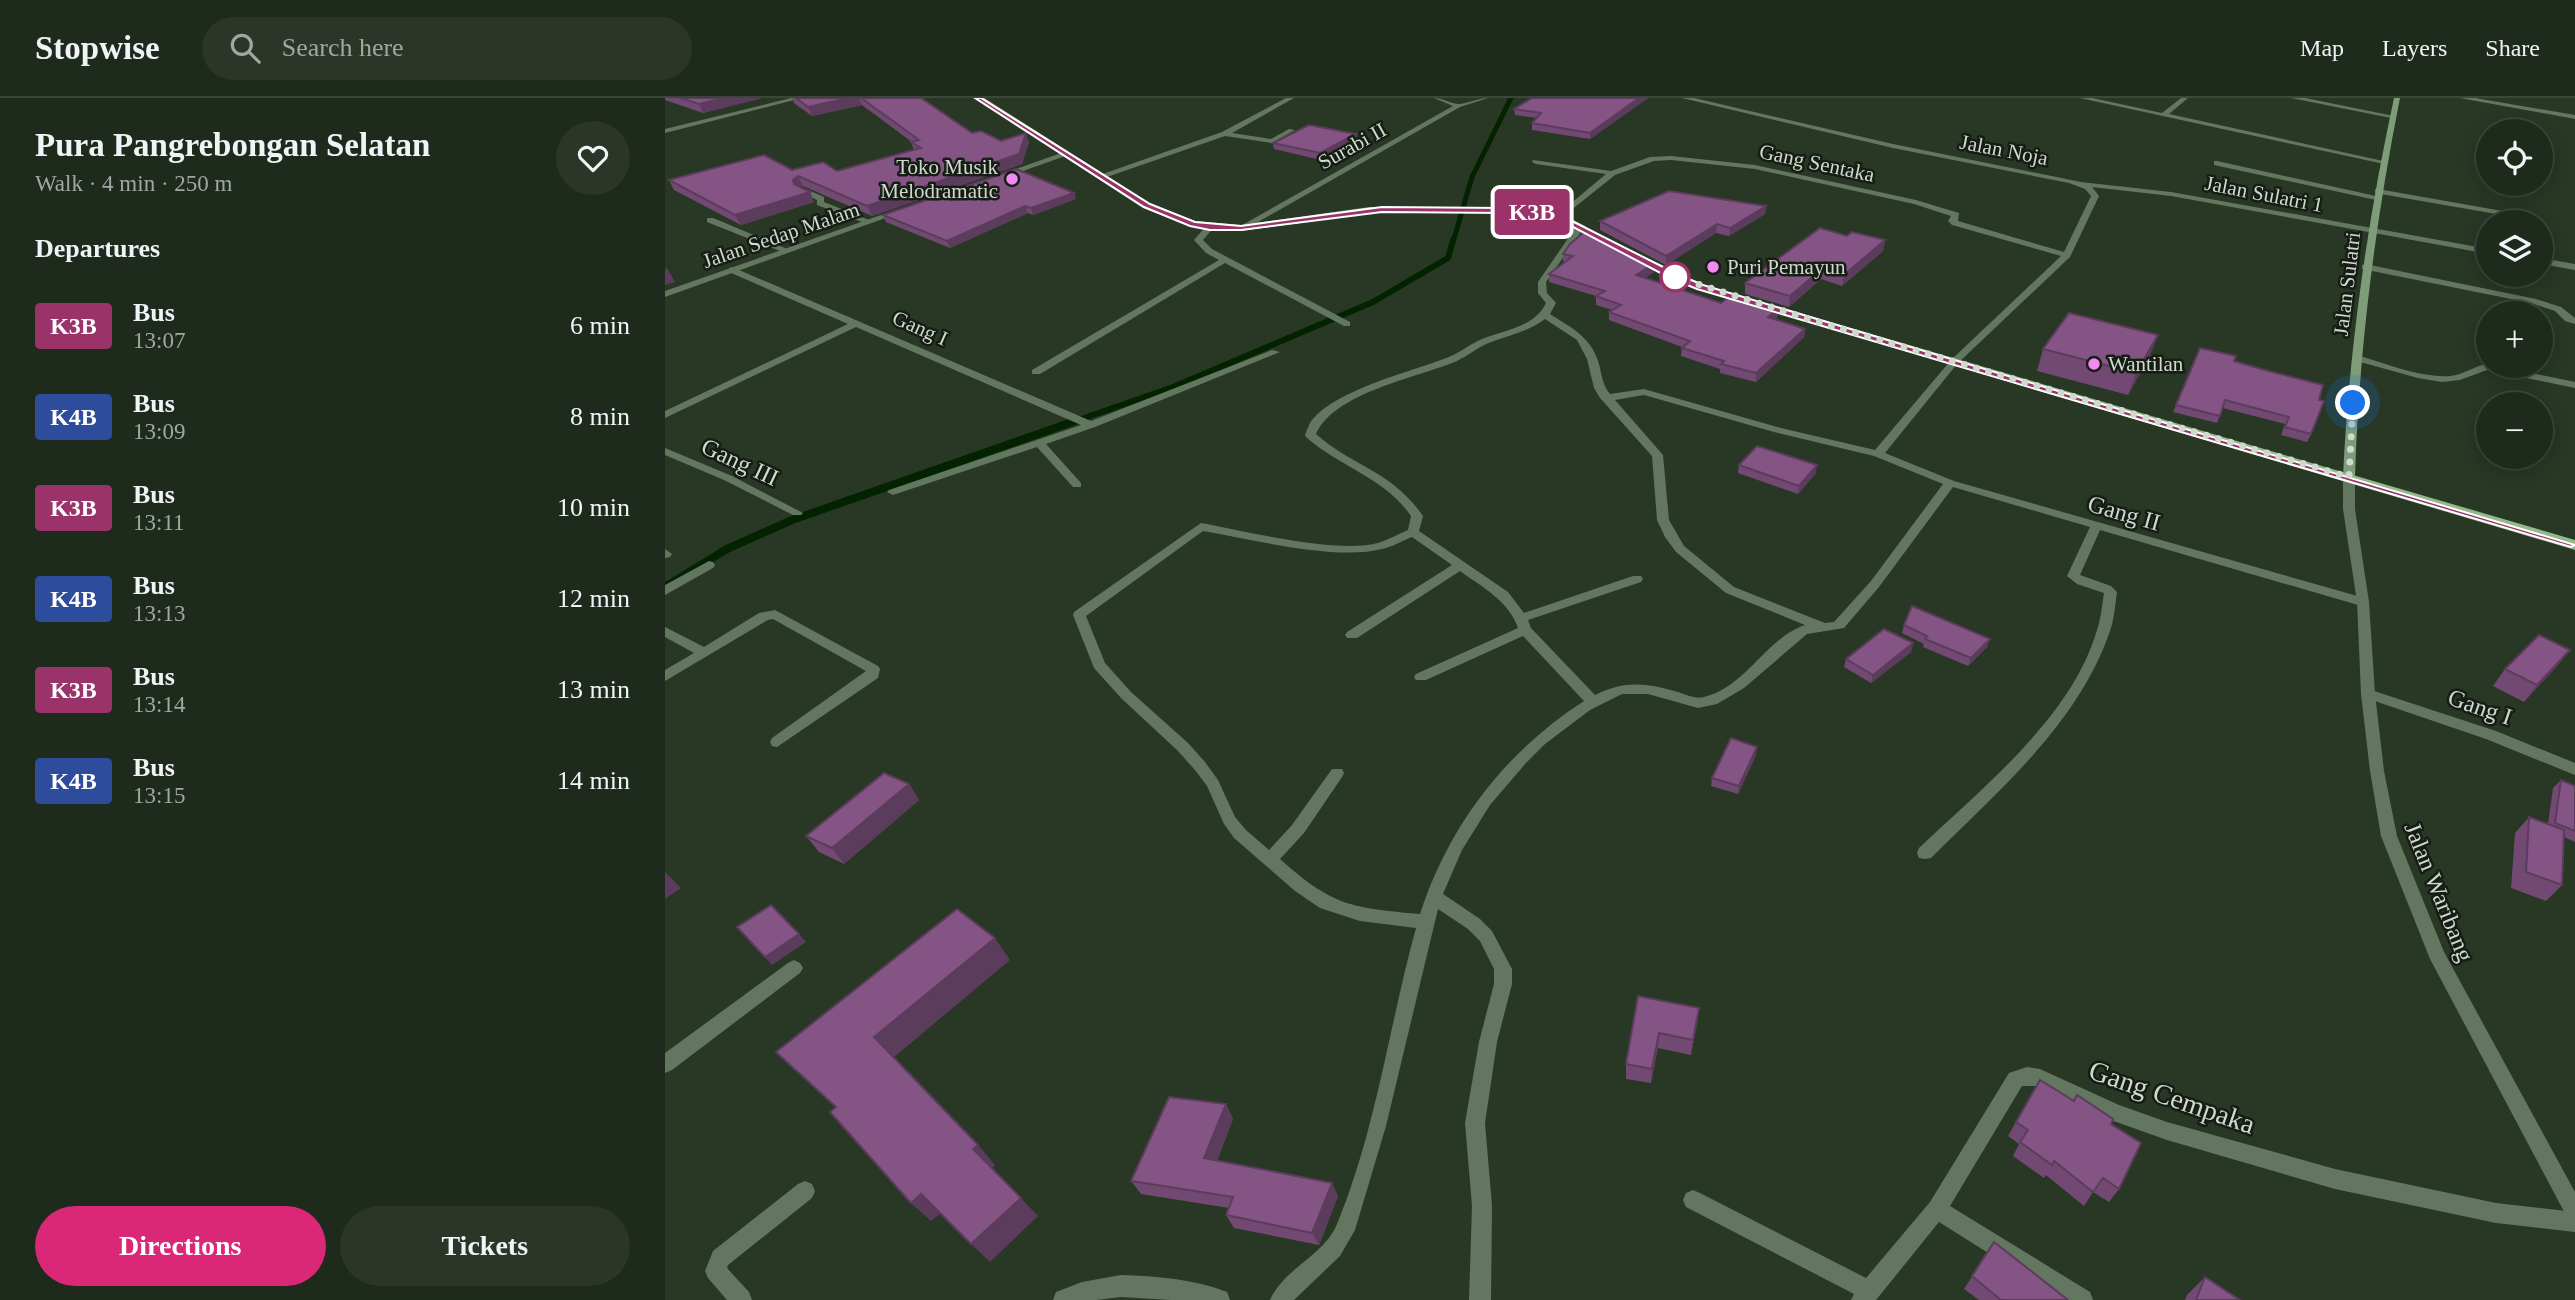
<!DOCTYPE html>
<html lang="en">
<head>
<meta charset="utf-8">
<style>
  body { margin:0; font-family:"Times New Roman",serif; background:#2b3629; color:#f1f3f6; height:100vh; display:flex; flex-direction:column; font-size:26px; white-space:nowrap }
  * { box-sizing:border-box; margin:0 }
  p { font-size:23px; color:#a1a7a3 }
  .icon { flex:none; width:38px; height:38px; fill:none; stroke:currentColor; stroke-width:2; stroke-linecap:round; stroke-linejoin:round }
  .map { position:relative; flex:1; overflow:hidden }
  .sheet { display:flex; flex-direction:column; background:#1e2a1c; width:665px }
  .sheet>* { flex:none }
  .badge { padding:0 14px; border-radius:5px; font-size:24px; line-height:46px }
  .controls { position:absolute; left:1811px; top:21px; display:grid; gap:14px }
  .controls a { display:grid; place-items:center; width:77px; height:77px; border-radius:50%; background:#1e2a1c; box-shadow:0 4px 18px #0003,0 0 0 2px #3c463b; font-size:35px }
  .you { position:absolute; width:35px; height:35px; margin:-18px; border:5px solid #fff; border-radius:50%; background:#1a73e8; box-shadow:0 0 0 10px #1a73e833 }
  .map>.badge { position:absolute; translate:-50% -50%; box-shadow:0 0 0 4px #fff }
  h2 { padding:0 35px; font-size:26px; line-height:63px }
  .round { display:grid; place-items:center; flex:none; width:74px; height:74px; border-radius:37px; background:#2b3629 }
  .head { display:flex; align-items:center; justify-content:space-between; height:119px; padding:0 35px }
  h1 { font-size:33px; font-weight:700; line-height:52px }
  .button { display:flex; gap:14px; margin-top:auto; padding:14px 35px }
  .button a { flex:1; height:80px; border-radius:42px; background:#db2777; color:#fff; font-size:28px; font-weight:700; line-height:80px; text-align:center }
  .button a+a { background:#2b3629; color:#f1f3f6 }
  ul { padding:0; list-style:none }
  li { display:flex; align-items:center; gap:21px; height:91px; padding:0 35px }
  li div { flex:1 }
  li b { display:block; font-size:26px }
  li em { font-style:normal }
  li .badge { min-width:77px; font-weight:700; text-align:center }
  header { display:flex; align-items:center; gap:42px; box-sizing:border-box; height:98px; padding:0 35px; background:#1e2a1c; border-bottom:2px solid #3c463b }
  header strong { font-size:33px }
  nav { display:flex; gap:38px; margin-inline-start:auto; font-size:24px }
  .search { width:490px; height:63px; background:#2b3629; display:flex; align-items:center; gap:18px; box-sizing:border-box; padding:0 24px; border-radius:38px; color:#a1a7a3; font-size:26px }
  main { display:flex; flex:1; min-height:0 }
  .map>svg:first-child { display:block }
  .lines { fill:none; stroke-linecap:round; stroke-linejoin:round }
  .stream-far2 { stroke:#032200; stroke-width:5 }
  .stream-far1 { stroke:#032200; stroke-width:6 }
  .stream { stroke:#032200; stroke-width:8 }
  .minor { fill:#63765f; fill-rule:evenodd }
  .tertiary { fill:#63765f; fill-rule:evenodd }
  .secondary { fill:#7e9c78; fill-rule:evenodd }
  .primary { fill:#92b98a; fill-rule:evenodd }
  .wall { fill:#724972 }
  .shaded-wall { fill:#5c3c5c }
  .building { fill:#845584; stroke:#5c3c5c; stroke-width:2 }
  .line { fill:#9a336a; stroke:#fff; stroke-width:2 }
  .walk { stroke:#cfd9cd; stroke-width:7; stroke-dasharray:0 12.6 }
  .poi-dot { fill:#f18af4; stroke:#161d14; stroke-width:2.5 }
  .stop-dot { fill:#fff; stroke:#9a336a; stroke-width:3.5 }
  .labels { text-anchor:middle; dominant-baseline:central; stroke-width:5; stroke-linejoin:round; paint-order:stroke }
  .far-street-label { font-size:21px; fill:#cfd9cd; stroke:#161d14 }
  .far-poi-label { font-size:21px; fill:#cfd9cd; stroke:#161d14; text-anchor:start }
  .street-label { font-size:24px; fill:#cfd9cd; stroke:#161d14 }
  .near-street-label { font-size:28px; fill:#cfd9cd; stroke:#161d14 }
</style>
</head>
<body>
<header>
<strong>Stopwise</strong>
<div class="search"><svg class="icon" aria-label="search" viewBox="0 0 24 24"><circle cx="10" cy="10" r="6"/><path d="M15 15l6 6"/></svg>Search here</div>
<nav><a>Map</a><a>Layers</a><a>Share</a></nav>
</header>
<main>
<section class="sheet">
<div class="head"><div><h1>Pura Pangrebongan Selatan</h1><p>Walk · 4 min · 250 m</p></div><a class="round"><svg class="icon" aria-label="heart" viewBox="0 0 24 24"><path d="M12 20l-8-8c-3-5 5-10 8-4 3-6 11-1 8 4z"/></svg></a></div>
<h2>Departures</h2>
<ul>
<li><span class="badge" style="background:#9a336a;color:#fff">K3B</span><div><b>Bus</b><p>13:07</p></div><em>6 min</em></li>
<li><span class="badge" style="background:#2d4c9c;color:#fff">K4B</span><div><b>Bus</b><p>13:09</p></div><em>8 min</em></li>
<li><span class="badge" style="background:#9a336a;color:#fff">K3B</span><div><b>Bus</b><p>13:11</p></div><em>10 min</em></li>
<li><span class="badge" style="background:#2d4c9c;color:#fff">K4B</span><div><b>Bus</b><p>13:13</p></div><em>12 min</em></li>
<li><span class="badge" style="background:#9a336a;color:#fff">K3B</span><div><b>Bus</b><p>13:14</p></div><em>13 min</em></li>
<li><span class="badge" style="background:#2d4c9c;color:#fff">K4B</span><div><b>Bus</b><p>13:15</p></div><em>14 min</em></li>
</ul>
<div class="button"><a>Directions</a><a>Tickets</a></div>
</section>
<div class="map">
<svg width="1910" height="1202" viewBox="0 0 1910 1202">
  <rect width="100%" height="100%" fill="#283825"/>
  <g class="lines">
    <path class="stream-far2" d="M788 144 807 79 846 0"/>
    <path class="stream-far1" d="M405 325 508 289 708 204 783 160 788 142"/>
    <path class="stream" d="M0 489 62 451 127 422 410 323"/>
    <g class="minor">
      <path d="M126 0H137L0 35V31Z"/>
      <path d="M621 0H629L567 35 606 41 624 31 630 32 607 45 560 38 439 80 432 78 557 34Z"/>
      <path d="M769 0C778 0 784 5 793 6 802 6 813 0 823 0L795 9 579 132 572 130 788 8Z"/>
      <path d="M1017 0H1029L1228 46 1416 84 1506 94 1824 151V156L1506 98 1427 89 1434 98 1405 159 1292 266 1220 355 1289 383 1703 501 1704 504 1703 507H1693L1435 432 1415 477 1446 488 1452 494C1450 508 1449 523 1444 536 1411 628 1333 693 1266 760L1260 761 1254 760 1252 755 1254 750C1317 690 1407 619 1432 532 1436 520 1437 508 1439 495L1412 486 1402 478 1425 429 1288 389 1214 489 1179 530 1142 536 1079 590 1052 606 1033 610 983 596H957L925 612 880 646 861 665 825 707 797 752 778 796 815 821 827 833 847 871V886L832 944 820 1025 827 1108 826 1202H804L807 1108 800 1025 814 944 829 886V871L815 843 803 831 773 811 721 1028 690 1132 675 1158 629 1202H605C619 1170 659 1158 672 1126 711 1032 724 928 751 830L695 823 655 810 630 793 569 740 559 726 542 688 530 672 513 653 456 600 429 570 408 517 409 514 536 425C578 433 674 456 713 445 723 442 733 436 743 432L746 418C720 380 675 369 641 339L640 337C642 332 644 326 647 322 672 291 746 274 784 259 796 254 805 246 817 241 839 232 870 229 881 205L873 195V184L913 126 920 128 881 184 882 195 891 205 885 216C905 229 923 237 932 260 937 273 936 286 945 296L979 291 1116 330 1210 352 1286 262 1396 158 1287 127 1283 123 1286 118 1249 106 1090 71 1006 62 989 63 950 77 895 121 891 119 892 117 941 76 871 66 867 64 868 62 946 73 985 59 1006 58 1090 67 1251 102 1294 115 1293 123 1399 154 1426 98 1420 91 1404 85 1228 50ZM880 221 912 242 922 261 929 290 935 300 987 358 992 422 1000 439 1011 454 1061 495 1140 527C1101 540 1081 589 1039 599 1030 601 1022 597 1013 594 983 585 959 582 930 597L866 530 863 522 976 484 978 481 976 478H968L859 515 843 494 754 433 758 418C726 372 688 369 651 336 670 294 752 280 792 263 802 258 811 251 821 246 841 238 863 234 880 221ZM979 297 1109 334 1209 358 1278 386 1206 483 1169 524 1160 525 1069 489 1019 448 1004 422 998 357 950 302ZM538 433C586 441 671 463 717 451 727 449 737 443 747 439L787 467 682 534 680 537 682 540H692L795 473C817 489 844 503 853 530L751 576 749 579 751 582H761L858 538 919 603C840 654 784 727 755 816 687 810 667 808 615 761L639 735 677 679 679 675 677 671H667L627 727 604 752 581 732 570 719 553 682 540 664 523 645 466 594 440 565 421 518Z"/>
      <path d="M1415 0H1427L1497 15 1516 0H1523L1504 16 1723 64 1719 66Z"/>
      <path d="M1626 0H1640L1729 18 1726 20Z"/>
      <path d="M1795 0H1810L1910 17V21Z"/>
      <path d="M1552 63 1711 98 1715 100 1711 102 1549 67V63Z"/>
      <path d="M139 90 159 99V104L209 124 202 126 152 107V102L136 94 135 92Z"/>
      <path d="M1713 91 1843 114 1847 116 1843 118 1710 95V91Z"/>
      <path d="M42 120H48L127 153 120 155 42 124Z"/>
      <path d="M542 127 549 129 538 142 547 151 685 224V228H679L560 165 375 276H367V272L554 162 541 155 529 142Z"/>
      <path d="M1876 160 1910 166V172L1876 166Z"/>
      <path d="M1700 166 1871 201 1896 209 1910 220V226L1900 223 1890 213 1866 205 1697 171V167Z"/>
      <path d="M67 169 426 323 607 252 615 254 430 329 381 346 416 385V389H408L372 349 228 397 222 394 224 392 416 327 191 229 0 320V313L183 226 64 174V170Z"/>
      <path d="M1691 257C1721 265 1754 280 1785 278 1798 277 1809 268 1822 266L1910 284V290L1822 272 1795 282 1777 284 1753 280 1688 262V258Z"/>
      <path d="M0 350 67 378 138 415 136 417H128L59 382 0 357Z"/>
      <path d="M0 451 7 456 5 459 0 460Z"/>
      <path d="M44 463 48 464 50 467 48 470 0 497V487Z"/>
      <path d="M110 512 213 568 215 571 213 580 112 649 107 648 105 644 107 640 201 573 108 521 103 522 0 583V572L29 555 0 539V529L39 549 94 515Z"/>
      <path d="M1703 591 1831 633 1910 665V677L1821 641 1698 599 1696 596 1698 593Z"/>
      <path d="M129 862 135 865 138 870 135 875 7 972 0 975V955L123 865Z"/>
      <path d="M1362 969 1375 971 1454 1007 1502 1024 1670 1071 1831 1105 1910 1114V1134L1831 1125 1670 1091 1502 1042 1443 1021 1373 988H1357L1285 1108 1425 1194 1428 1202H1398L1274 1124 1211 1202H1186L1189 1196 1021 1109 1018 1102 1021 1095 1028 1092 1035 1095 1201 1180 1265 1104 1344 975Z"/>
      <path d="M140 1083 147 1086 150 1093 147 1100 63 1167 62 1170 84 1194 87 1202H62L43 1180 40 1173 48 1153 133 1086Z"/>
      <path d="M456 1177C491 1178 529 1181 562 1194L565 1202H505L456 1199 431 1202H388L391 1194 417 1184Z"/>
    </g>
    <g class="tertiary">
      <path d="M399 54 406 56 341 79 334 77Z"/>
      <path d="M233 111 240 113 0 199V193Z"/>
      <path d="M1684 376 1690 379V411L1704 504 1710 596 1719 673 1732 738 1779 854 1910 1094V1124L1903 1121 1765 861 1716 738 1705 673 1696 596 1692 504 1678 411V379Z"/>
    </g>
    <path class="secondary" d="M1729 0H1735C1710 126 1694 251 1690 379L1684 382 1678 379C1684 251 1702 125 1729 0Z"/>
    <g class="primary">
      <path d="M309 0H319L486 106 530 123 576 127 705 109H839L899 117 948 143 939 145 893 122 839 115H705L576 133 528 129 478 110Z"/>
      <path d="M963 155H971L1039 187 1910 442V452L1031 191 963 159Z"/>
    </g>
  </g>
  <g class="wall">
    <path d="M0 0H97L38 15 0 2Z"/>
    <path d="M127 0H256L307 35 336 43 364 44 357 66 207 118 138 88 135 89 145 94 149 104 76 127 9 92 4 82 127 72 172 73 249 52 246 44H247L197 7 147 18 129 5Z"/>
    <path d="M867 0H983L925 41 867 32V25L872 20 850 17 849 11Z"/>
    <path d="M691 36 692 42 656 62 609 51 608 45Z"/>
    <path d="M411 101 368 117 363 115 285 150 221 124 218 117Z"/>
    <path d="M1101 108 1100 116 1064 138 1051 135 1001 167 935 132V123Z"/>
    <path d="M1182 138 1220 142 1218 153 1177 188 1156 181 1124 209 1080 196V185Z"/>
    <path d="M898 156 989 174 980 180 1056 205 1113 218 1110 221 1140 231 1139 239 1091 284 1055 275V271L1016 258 1017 249 944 222V214L947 212 931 207V198L884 184V176L899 165 898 164Z"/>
    <path d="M1535 250 1569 263 1646 336 1642 344 1616 337 1620 326 1558 310 1552 325 1508 314Z"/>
    <path d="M1378 251 1485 258 1463 297 1372 273Z"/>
    <path d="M1074 367 1151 375 1133 396 1073 375Z"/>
    <path d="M1239 527 1322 549 1303 568 1258 549 1259 546 1237 535Z"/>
    <path d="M1248 545 1246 554 1206 585 1179 569 1181 561Z"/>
    <path d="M1905 552 1892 568 1859 604 1828 588 1840 571Z"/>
    <path d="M1091 657 1073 696 1046 688 1047 680Z"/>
    <path d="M1896 682 1910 688V744L1899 739 1897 787 1881 803 1846 790 1850 735 1864 719 1883 726 1888 690Z"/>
    <path d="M244 686 254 702 179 766 154 754 141 738Z"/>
    <path d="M973 898 1034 910 1032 925 1026 957 993 950 986 985 961 981V966Z"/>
    <path d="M1375 982 1409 1003 1412 997 1446 1026 1454 1091 1444 1104 1428 1094 1419 1108 1381 1077 1379 1080 1348 1058 1354 1046 1343 1038Z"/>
    <path d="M561 1006 568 1021 552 1063 673 1098 654 1147 569 1130 561 1117 564 1110 476 1096 466 1083Z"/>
    <path d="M1329 1144 1403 1202H1314L1299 1191Z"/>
    <path d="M1540 1179 1575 1202H1520L1522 1197Z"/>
  </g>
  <g class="shaded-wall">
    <path d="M59 0H97L38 15 34 6Z"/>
    <path d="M184 0H194L197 7 147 18 143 9Z"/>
    <path d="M974 0H983L925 41V35Z"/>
    <path d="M361 35 364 44 357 66 207 118 202 108Z"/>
    <path d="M691 36 692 42 656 62 655 55Z"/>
    <path d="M133 78 138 88 133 91 128 82Z"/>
    <path d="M145 94 149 104 76 127 70 117Z"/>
    <path d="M409 95 411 101 368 117 366 110Z"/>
    <path d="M360 108 363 115 285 150 282 143Z"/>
    <path d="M1101 108 1100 116 1064 138 1065 130Z"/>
    <path d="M1052 126 1051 135 1001 167V158Z"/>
    <path d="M1220 142 1218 153 1177 188 1179 177Z"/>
    <path d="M989 166V174L971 186V177Z"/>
    <path d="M2 170 10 184 0 187V171Z"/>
    <path d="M1158 170 1156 181 1124 209 1125 198Z"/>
    <path d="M1114 210 1113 218 1102 228 1103 219Z"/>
    <path d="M1140 231 1139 239 1091 284V275Z"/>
    <path d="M1493 237 1485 258 1463 297 1471 275Z"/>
    <path d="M1152 367 1151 375 1133 396 1134 388Z"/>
    <path d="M1325 541 1322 549 1303 568 1306 560Z"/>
    <path d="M1248 545 1246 554 1206 585 1208 577Z"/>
    <path d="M1905 552 1892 568 1859 604 1872 587Z"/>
    <path d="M1092 649 1091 657 1073 696 1074 688Z"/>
    <path d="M244 686 254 702 179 766 167 750Z"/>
    <path d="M0 774 16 790 0 801Z"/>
    <path d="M134 836 141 844 107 867 100 859Z"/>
    <path d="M330 840 345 862 228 960 209 939Z"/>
    <path d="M1034 910 1032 925 1026 957 1028 942Z"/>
    <path d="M994 935 993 950 986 985 987 971Z"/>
    <path d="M561 1006 568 1021 547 1074 539 1060Z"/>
    <path d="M313 1047 330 1067 326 1071 308 1051Z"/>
    <path d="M667 1085 673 1098 654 1147 647 1135Z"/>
    <path d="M256 1096 276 1115 266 1123 246 1105Z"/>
    <path d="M356 1100 373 1118 325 1164 306 1146Z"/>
  </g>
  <g class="building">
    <path d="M15 0H59L34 6Z"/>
    <path d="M131 0H184L143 9Z"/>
    <path d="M196 0H256L307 35 316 33 336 43 361 35 354 56 202 108 133 78 128 82 129 86 145 94 70 117 4 82 99 57 127 72 158 64 172 73 256 50 246 44 254 42Z"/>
    <path d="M867 0H974L925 35 867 25 876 15 849 11Z"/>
    <path d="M644 27 691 36 655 55 608 45Z"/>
    <path d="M351 71 409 95 366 110 360 108 282 143 218 117Z"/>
    <path d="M1004 93 1101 108 1065 130 1052 126 1001 158 935 123Z"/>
    <path d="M1155 130 1182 138 1187 134 1220 142 1179 177 1158 170 1125 198 1080 185Z"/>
    <path d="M923 131 989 166 971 177 1056 205 1068 196 1114 210 1103 219 1140 231 1091 275 1056 266 1059 263 1017 250 1025 243 944 214 956 207 931 198 940 193 884 176 908 158 898 156 905 146Z"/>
    <path d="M1404 215 1493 237 1471 275 1378 251Z"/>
    <path d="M1535 250 1571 258 1569 263 1596 271 1658 287 1654 302 1659 303 1646 336 1620 329 1624 319 1560 302 1555 318 1511 307Z"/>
    <path d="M1092 348 1152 367 1134 388 1074 367Z"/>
    <path d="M1247 508 1325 541 1306 560 1260 541 1262 538 1239 527Z"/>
    <path d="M1219 531 1248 545 1208 577 1181 561Z"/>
    <path d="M1874 537 1905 552 1872 587 1840 571Z"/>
    <path d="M1066 640 1092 649 1074 688 1047 680Z"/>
    <path d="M219 675 244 686 167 750 141 738Z"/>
    <path d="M1896 682 1910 688V733L1890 725Z"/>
    <path d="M1864 719 1899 732 1897 787 1861 774Z"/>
    <path d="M106 807 134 836 100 859 72 829Z"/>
    <path d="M292 811 330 840 209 939 313 1047 308 1051 356 1100 306 1146 256 1096 246 1105 165 1014 171 1009 111 954Z"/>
    <path d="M973 898 1034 910 1028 942 994 935 987 971 961 966Z"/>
    <path d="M1375 982 1409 1003 1412 997 1448 1021 1446 1026 1476 1045 1454 1091 1438 1080 1428 1094 1389 1063 1387 1067 1355 1044 1363 1032 1351 1024Z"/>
    <path d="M504 999 561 1006 539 1060 667 1085 647 1135 561 1117 568 1099 466 1083Z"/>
    <path d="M1329 1144 1403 1202H1336L1307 1178Z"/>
    <path d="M1540 1179 1575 1202H1531Z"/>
  </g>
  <path class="line" d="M310 0H316L485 106 530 124 576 128 717 109 839 110 895 117 1012 176 1038 187 1910 447 1906 449 1032 191 1005 180 893 121 839 115 717 114 576 132H545L525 128 479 109Z"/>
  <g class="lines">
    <path class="walk" d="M1010 179 1157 225 1684 379 1688 305"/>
  </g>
  <g class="poi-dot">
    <circle cx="347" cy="81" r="7"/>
    <circle cx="1048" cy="169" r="7"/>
    <circle cx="1429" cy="266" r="7"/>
  </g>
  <circle class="stop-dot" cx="1010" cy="179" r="14"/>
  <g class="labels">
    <g class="far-street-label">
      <text transform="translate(687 48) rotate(-29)">Surabi II</text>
      <text transform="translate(1339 52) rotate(11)">Jalan Noja</text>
      <text transform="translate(1152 65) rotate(12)">Gang Sentaka</text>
      <text transform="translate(1599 96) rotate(11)">Jalan Sulatri 1</text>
      <text transform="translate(116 137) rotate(-19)">Jalan Sedap Malam</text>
      <text transform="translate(1682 186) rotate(-83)">Jalan Sulatri</text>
      <text transform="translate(255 230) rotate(24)">Gang I</text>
    </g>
    <g class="far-poi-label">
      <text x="333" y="69" text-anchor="end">Toko Musik<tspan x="333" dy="24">Melodramatic</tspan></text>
      <text x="1062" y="169">Puri Pemayun</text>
      <text x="1443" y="266">Wantilan</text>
    </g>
    <g class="street-label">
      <text transform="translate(75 364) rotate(25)">Gang III</text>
      <text transform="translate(1459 415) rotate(16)">Gang II</text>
      <text transform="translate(1815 609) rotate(19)">Gang I</text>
      <text transform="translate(1774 794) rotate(68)">Jalan Waribang</text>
    </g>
    <g class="near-street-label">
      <text transform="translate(1507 999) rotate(19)">Gang Cempaka</text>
    </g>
  </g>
</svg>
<div class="controls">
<a><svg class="icon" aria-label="locate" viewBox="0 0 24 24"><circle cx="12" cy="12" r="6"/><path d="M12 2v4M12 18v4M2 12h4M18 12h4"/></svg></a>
<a><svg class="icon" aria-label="layers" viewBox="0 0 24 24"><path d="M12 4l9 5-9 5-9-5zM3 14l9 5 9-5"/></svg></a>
<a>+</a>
<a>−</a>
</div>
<div class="you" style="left:1688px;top:305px"></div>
<b class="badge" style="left:867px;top:114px;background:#9a336a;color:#fff">K3B</b>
</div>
</main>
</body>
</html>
